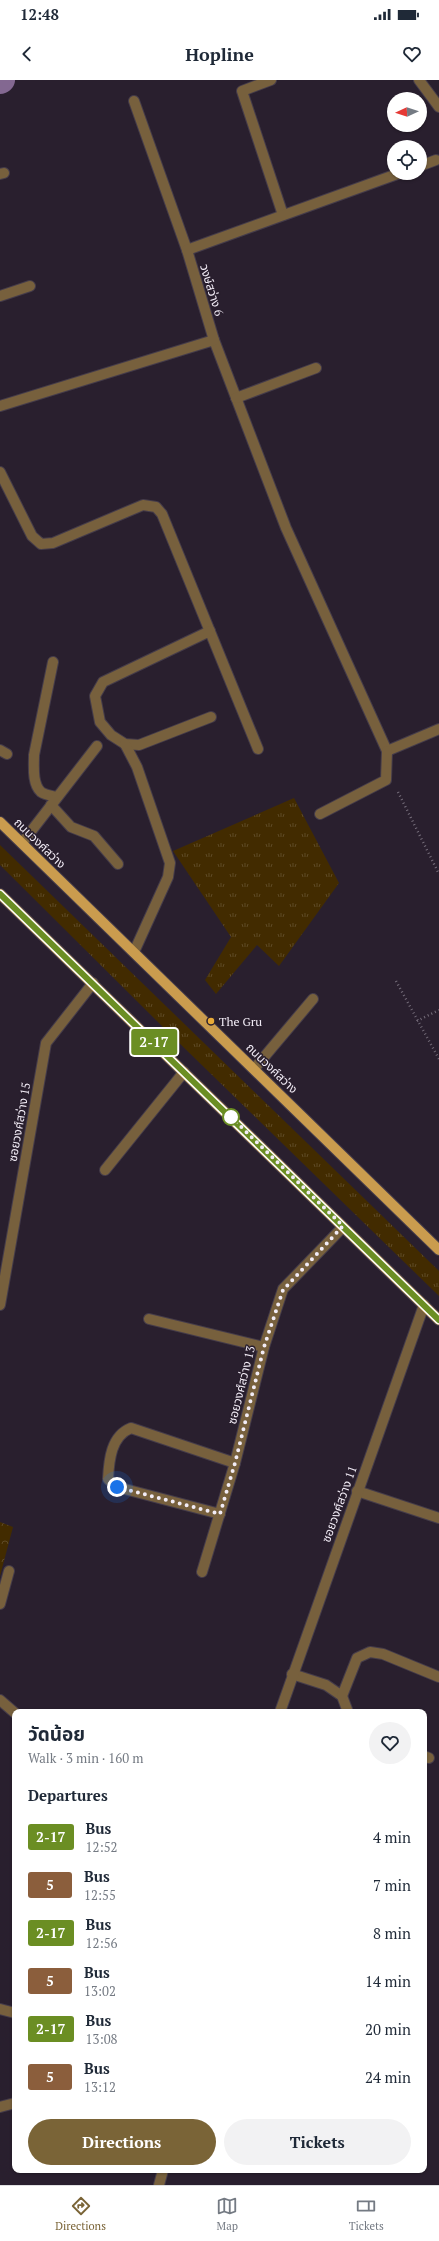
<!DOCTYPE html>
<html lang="en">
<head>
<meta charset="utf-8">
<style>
  body { margin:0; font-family:"PT Serif","Noto Sans Thai",serif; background:#f2f2f3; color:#1f2937; height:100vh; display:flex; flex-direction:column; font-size:15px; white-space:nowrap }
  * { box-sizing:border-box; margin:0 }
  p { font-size:13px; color:#747a83 }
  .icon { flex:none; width:22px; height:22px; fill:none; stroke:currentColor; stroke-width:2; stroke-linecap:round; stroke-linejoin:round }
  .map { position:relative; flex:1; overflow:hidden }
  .details { position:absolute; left:12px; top:1629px; width:415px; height:464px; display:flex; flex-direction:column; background:#fff; border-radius:8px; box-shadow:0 1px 3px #0004 }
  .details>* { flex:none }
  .badge { padding:0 8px; border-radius:3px; font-size:14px; line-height:26px }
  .needle { width:26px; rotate:267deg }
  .tools { position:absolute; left:387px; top:12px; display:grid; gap:8px }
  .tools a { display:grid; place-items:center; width:40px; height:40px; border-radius:50%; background:#fff; box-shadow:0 1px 3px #0004; font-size:20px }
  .you { position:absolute; width:20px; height:20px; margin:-10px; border:3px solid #fff; border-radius:50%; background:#1a73e8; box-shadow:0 0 0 6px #1a73e833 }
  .map>.badge { position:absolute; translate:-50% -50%; box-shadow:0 0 0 2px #fff }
  h2 { padding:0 16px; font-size:15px; line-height:36px }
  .round { display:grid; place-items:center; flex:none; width:42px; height:42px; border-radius:21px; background:#f2f2f3 }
  .headline { display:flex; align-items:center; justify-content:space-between; height:68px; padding:0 16px }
  h1 { font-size:19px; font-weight:700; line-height:30px }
  .button { display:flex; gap:8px; margin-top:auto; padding:8px 16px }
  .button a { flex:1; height:46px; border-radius:24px; background:#7a6437; color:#fff; font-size:16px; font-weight:700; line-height:46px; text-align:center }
  .button a+a { background:#f2f2f3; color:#1f2937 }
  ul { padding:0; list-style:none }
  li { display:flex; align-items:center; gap:12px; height:48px; padding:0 16px }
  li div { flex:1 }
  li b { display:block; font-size:15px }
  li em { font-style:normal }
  li .badge { min-width:44px; font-weight:700; text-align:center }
  .status { display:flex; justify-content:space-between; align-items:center; height:28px; padding:0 20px; background:#fff; direction:ltr }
  .status svg { height:11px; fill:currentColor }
  header { display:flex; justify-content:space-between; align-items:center; height:52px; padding:0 16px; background:#fff; font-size:18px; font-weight:700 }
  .tabs { display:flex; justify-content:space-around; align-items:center; height:56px; border-top:1px solid #e0e1e3; background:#fff; font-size:11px; color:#747a83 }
  .tabs a { display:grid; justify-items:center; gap:2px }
  .tabs .selected { color:#7a6437 }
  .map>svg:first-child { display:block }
  .grass { fill:url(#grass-tufts) }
  .forest { fill:url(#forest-crowns) }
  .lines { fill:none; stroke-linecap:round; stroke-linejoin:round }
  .canal { stroke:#836891; stroke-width:26 }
  .minor-casing { stroke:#453c4a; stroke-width:12 }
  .major-casing { stroke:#453c4a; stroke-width:12 }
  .path { stroke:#766e7b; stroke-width:2.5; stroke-dasharray:1 3; stroke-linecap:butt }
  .minor { stroke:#77603d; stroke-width:10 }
  .major { stroke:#ca9c4e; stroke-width:10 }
  .line-casing { stroke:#fff; stroke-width:9 }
  .line { stroke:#6b8e23; stroke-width:6 }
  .walk { stroke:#f2ecf6; stroke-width:4; stroke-dasharray:0 7.2 }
  .poi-dot { fill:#e9ab38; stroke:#291f2e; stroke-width:1.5 }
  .stop-dot { fill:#fff; stroke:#6b8e23; stroke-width:2 }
  .labels { text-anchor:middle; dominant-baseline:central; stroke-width:3; stroke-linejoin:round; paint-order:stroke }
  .street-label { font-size:12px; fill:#f2ecf6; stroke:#291f2e }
  .poi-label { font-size:12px; fill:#f2ecf6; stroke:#291f2e; text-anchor:start }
</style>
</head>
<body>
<div class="status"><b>12:48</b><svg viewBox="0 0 49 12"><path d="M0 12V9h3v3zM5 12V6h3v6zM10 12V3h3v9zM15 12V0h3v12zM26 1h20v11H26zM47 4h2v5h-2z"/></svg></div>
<header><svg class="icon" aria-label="back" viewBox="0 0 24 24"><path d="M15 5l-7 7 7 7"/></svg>Hopline<svg class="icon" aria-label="heart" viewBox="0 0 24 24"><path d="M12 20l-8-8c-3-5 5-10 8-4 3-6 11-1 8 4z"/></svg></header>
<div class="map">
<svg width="439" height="2105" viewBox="0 0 439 2105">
  <defs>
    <pattern id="grass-tufts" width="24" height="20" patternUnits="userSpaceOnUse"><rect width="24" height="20" fill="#422b00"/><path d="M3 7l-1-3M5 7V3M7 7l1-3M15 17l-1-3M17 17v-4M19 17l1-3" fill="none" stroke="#5e4a26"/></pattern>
    <pattern id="forest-crowns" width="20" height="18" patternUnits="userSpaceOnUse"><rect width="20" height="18" fill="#422b00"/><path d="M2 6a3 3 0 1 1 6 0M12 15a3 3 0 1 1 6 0" fill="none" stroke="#5e4a26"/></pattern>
  </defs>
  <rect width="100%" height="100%" fill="#291f2e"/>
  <g class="grass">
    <path d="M294 718 339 803 279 886 257 865 216 914 205 900 231 857 173 771Z"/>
    <path d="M0 765 439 1191V1216L173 957 0 785Z"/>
  </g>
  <path class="forest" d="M0 1442 13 1447 0 1496Z"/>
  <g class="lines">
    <path class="canal" d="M0 1 2 0"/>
    <defs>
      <g id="minor">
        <path d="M271 0 242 11 283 135"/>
        <path d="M419 0 439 27"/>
        <path d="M134 21 187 170"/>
        <path d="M420 86 436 80"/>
        <path d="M0 94 4 93"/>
        <path d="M0 216 30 206"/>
        <path d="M214 260 286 448 387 671 439 649"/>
        <path d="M236 318 316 288"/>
        <path d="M0 326 214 260 187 170 400 93"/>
        <path d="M0 392 32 456 41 464 53 463 143 425 156 427 162 434 258 669"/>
        <path d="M210 551 103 602 95 616 100 642 111 655 125 664 139 665 211 637"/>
        <path d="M53 582 34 675C34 686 32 704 41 712 45 715 53 716 57 717"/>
        <path d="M125 664 137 687 170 783 168 797 134 872"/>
        <path d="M0 670 7 674"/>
        <path d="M51 725 71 747 94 756 118 784"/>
        <path d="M320 734 386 700 387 671"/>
        <path d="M22 763 97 666"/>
        <path d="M254 989 313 919"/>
        <path d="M105 1090 184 992"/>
        <path d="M0 1225 46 963 93 903"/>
        <path d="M149 1239 264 1267"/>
        <path d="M357 1411 439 1438"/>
        <path d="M220 1434 117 1407 108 1399C109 1380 111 1356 131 1348L235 1383"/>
        <path d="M202 1492 235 1383 264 1267 283 1209 343 1147"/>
        <path d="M0 1524 9 1491"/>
        <path d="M292 1594 326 1605 342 1616 348 1632"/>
        <path d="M342 1616 357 1578 370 1572 383 1574 439 1597"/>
        <path d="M0 1620 15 1633"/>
        <path d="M280 1632 424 1225"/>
        <path d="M424 1676 429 1678"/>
        <path d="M0 1929 15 1933"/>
        <path d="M0 2027 15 2023"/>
        <path d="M159 2105 163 2090"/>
      </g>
      <g id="major">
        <path d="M0 742 439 1170"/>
        <path d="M0 814 439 1240"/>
      </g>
    </defs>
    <use href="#minor" class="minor-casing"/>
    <use href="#major" class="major-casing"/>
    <g class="path">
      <path d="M398 712 439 794"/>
      <path d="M396 901 439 979"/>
      <path d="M417 941 439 930"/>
    </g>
    <use href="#minor" class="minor"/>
    <use href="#major" class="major"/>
  </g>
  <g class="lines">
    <defs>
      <path id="line" d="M0 814 439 1240"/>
    </defs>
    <use href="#line" class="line-casing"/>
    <use href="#line" class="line"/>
    <path class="walk" d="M117 1407 220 1434 235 1383 264 1267 283 1210 343 1146 230 1036 231 1037"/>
  </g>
  <circle class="poi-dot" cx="211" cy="941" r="4"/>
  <circle class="stop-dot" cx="231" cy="1037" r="8"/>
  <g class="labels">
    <g class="street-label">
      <text transform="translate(212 210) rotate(73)">วงษ์สว่าง 6</text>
      <text transform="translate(40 763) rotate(44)">ถนนวงศ์สว่าง</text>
      <text transform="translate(272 988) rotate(44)">ถนนวงศ์สว่าง</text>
      <text transform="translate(19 1042) rotate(-80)">ซอยวงศ์สว่าง 15</text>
      <text transform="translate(241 1305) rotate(-76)">ซอยวงศ์สว่าง 13</text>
      <text transform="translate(339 1424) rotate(-70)">ซอยวงศ์สว่าง 11</text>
    </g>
    <g class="poi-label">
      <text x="219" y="941">The Gru</text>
    </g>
  </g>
</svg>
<div class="tools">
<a><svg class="needle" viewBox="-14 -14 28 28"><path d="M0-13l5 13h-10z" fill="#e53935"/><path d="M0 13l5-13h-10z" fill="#747a83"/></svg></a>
<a><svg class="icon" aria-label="locate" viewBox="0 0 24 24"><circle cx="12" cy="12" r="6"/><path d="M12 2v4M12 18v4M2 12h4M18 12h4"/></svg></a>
</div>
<div class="you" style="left:117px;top:1407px"></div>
<b class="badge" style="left:154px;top:962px;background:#6b8e23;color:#fff">2-17</b>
<section class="details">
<div class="headline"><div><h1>วัดน้อย</h1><p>Walk · 3 min · 160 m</p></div><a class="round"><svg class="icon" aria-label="heart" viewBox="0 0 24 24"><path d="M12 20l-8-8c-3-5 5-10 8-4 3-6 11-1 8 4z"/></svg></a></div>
<h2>Departures</h2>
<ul>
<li><span class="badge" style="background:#6b8e23;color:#fff">2-17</span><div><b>Bus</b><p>12:52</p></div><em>4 min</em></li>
<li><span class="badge" style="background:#8b5e3c;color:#fff">5</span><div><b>Bus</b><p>12:55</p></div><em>7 min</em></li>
<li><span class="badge" style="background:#6b8e23;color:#fff">2-17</span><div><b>Bus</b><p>12:56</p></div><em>8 min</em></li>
<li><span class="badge" style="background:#8b5e3c;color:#fff">5</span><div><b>Bus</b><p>13:02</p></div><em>14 min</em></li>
<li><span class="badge" style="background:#6b8e23;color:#fff">2-17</span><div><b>Bus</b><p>13:08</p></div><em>20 min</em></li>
<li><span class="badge" style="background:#8b5e3c;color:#fff">5</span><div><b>Bus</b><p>13:12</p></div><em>24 min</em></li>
</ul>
<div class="button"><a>Directions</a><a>Tickets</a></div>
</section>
</div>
<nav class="tabs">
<a class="selected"><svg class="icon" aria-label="directions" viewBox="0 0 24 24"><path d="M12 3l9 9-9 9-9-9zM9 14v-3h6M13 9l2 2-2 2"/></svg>Directions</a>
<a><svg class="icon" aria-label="map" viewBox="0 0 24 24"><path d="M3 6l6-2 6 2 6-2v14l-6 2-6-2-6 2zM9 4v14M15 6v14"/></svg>Map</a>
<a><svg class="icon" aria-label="tickets" viewBox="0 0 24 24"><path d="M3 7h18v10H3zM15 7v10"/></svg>Tickets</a>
</nav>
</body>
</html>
